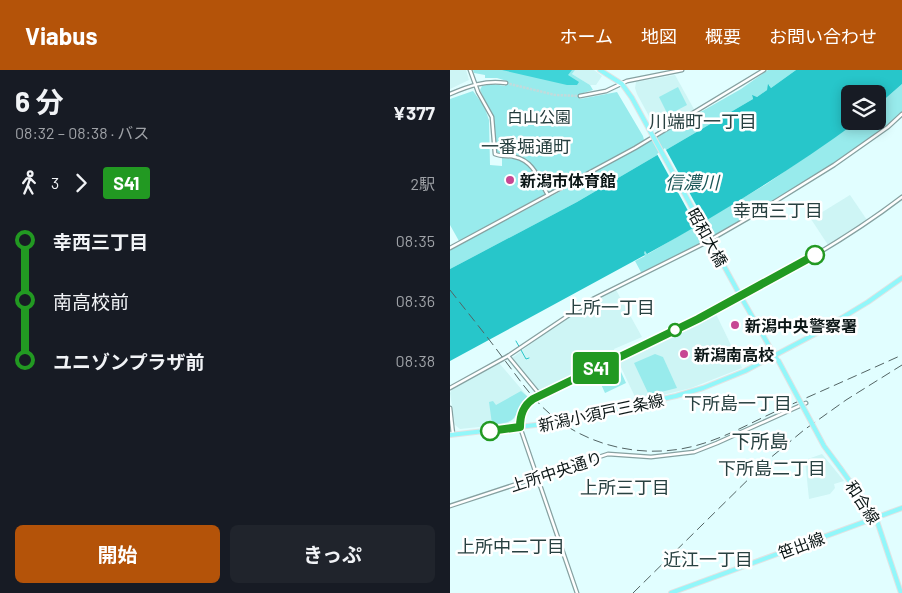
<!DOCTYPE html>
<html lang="ja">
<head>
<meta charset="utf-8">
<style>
  body { margin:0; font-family:Barlow,"Noto Sans JP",sans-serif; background:#20242c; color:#f1f3f6; height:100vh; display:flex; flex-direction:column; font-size:19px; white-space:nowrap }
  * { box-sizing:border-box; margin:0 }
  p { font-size:16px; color:#9ea1a6 }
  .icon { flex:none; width:28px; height:28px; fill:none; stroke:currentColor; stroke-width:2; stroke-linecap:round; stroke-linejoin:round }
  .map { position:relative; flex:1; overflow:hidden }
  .sheet { display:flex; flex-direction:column; background:#171b24; width:450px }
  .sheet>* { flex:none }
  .badge { padding:0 10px; border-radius:4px; font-size:18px; line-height:32px }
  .controls { position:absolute; left:391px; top:15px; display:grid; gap:10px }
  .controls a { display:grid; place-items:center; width:45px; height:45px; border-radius:8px; background:#171b24; box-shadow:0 2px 12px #0003; font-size:25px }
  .map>.badge { position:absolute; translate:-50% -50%; box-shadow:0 0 0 2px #fff }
  .legs { display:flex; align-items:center; gap:8px; height:55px; padding:0 15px; font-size:16px }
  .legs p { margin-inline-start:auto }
  .overview { display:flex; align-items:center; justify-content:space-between; height:85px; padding:0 15px }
  h1 { font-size:28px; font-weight:700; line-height:38px }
  .cta { display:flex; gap:10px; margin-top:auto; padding:10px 15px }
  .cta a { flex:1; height:58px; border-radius:8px; background:#b45309; color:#fff; font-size:20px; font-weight:700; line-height:58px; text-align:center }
  .cta a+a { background:#20242c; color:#f1f3f6 }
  ul { padding:0 15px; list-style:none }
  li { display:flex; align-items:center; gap:18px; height:60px; font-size:19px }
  li i { display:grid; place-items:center; width:8px; height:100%; margin:0 6px; background:currentColor }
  li i::after { content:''; width:12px; height:12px; margin:-6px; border:4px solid; border-radius:50%; background:#171b24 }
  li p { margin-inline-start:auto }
  li:first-child i { background:linear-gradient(#0000 50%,currentColor 0) }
  li:last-child i { background:linear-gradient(currentColor 50%,#0000 0) }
  header { display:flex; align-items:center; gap:30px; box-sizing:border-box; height:70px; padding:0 25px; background:#b45309; color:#fff }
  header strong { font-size:24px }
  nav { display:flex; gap:28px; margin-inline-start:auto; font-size:18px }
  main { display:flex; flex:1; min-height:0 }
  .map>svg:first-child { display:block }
  .built { fill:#cef5f5 }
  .green { fill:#98ebec }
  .forest { fill:#3fd4d8 }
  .water { fill:#27c6ca }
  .pier { fill:#e1feff }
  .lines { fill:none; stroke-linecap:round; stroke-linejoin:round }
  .stream { stroke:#27c6ca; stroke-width:1 }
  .minor-tunnel { stroke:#c1dbdc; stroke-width:2.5; stroke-dasharray:2.5 1; stroke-linecap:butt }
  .minor-casing { stroke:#86a1a1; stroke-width:5 }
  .major-casing { stroke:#e2e3e3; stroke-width:6 }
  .minor { stroke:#fff; stroke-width:2.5 }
  .major { stroke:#92f7fa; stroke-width:4 }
  .rail { stroke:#536464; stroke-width:1; stroke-dasharray:10 5; stroke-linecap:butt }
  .major-bridge-casing { stroke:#e2e3e3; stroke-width:6; stroke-linecap:butt }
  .major-bridge { stroke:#92f7fa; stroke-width:4 }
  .line-1-casing { stroke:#fff; stroke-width:11 }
  .line-1 { stroke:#292; stroke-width:8 }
  .poi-dot { fill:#c74793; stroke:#fff; stroke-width:2 }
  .stop-1-dot { fill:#fff; stroke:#292; stroke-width:2.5 }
  .labels { text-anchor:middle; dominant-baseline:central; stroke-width:5; stroke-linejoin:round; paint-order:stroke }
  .park-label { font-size:16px; fill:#223a3a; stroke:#fff }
  .poi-label { font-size:16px; font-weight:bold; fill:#0c1717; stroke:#fff; text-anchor:start }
  .street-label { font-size:16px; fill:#0c1717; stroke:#fff }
  .neighbourhood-label { font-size:18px; fill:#284141; stroke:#fff }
  .water-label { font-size:18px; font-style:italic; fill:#1a5758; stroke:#fff }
  .quarter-label { font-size:19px; fill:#284141; stroke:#fff }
</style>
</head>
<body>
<header>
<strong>Viabus</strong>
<nav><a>ホーム</a><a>地図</a><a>概要</a><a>お問い合わせ</a></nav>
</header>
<main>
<section class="sheet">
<div class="overview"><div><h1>6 分</h1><p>08:32 – 08:38 · バス</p></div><b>¥377</b></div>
<div class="legs"><svg class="icon" aria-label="walk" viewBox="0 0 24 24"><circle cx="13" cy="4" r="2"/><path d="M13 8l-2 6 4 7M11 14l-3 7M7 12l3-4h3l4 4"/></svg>3<svg class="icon" aria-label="forward" viewBox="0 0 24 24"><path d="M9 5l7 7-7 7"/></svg><b class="badge" style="background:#292;color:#fff">S41</b><p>2駅</p></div>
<ul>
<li><i style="color:#292"></i><b>幸西三丁目</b><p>08:35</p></li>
<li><i style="color:#292"></i><span>南高校前</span><p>08:36</p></li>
<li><i style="color:#292"></i><b>ユニゾンプラザ前</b><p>08:38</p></li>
</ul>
<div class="cta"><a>開始</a><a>きっぷ</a></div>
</section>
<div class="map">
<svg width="452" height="523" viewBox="0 0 452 523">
  <rect width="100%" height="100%" fill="#e1feff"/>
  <g class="built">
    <path d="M0 0H16L19 10 0 19Z"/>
    <path d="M125 0H144L152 6 146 15H140L122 4Z"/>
    <path d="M225 5 245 41 207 61 187 24 185 18 186 12Z"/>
    <path d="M400 125 417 150 378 175 361 149Z"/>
    <path d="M166 220 192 267 164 279 166 285 89 322 62 288 114 249 146 228Z"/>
    <path d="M266 244 292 298 241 318 189 331 186 329 169 293 171 289Z"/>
    <path d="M49 293 79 328 70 335 65 348 57 354 10 359 5 355 0 323 3 318Z"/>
    <path d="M372 384 394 411 384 414 385 418 380 424 359 429 355 390Z"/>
  </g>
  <g class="green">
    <path d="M23 0H125L122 4 140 15 143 20 130 24V29L167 22 193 66 194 70 168 86V89L291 19 318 0H346L321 18 319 15 317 20 307 27 302 26 303 29 127 132 0 199V180L126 113 123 110 100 122 97 121C89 106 83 87 62 85 56 84 51 86 47 82L43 47 30 20 32 16 43 14 55 16 57 11 47 8H35V5L24 3Z"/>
    <path d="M452 14V43C423 69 388 90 355 111 302 145 248 177 192 204L185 191 195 186 193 183 196 181 198 184 315 115 408 51H428V35Z"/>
    <path d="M228 17 237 35 218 45 209 27Z"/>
    <path d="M23 21 34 36 39 50 40 95 52 96V88L68 89 79 96 95 124 9 171 0 155V29Z"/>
    <path d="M205 284 213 287 227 318 199 325 184 293Z"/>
    <path d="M171 302 176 313 155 323 150 312Z"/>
    <path d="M71 321 79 328C60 345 72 353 42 354L39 332 43 331 46 335Z"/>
  </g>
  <path class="forest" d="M52 0H122L118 5 129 12 127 15H117Z"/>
  <path class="water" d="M346 0H452V14L428 35V24H400V51H408C341 100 270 144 197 184L195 181 194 183 195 185 0 291V199L127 132 303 29 302 25 307 27 317 20 318 14 321 18Z"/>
  <path class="pier" d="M215 78 256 153 248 159 207 84Z"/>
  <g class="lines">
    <path class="stream" d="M66 271 76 289 79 288"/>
    <path class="minor-tunnel" d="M56 13 105 25 130 26"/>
    <defs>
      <g id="minor">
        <path d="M20 0 28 22 42 47 45 84C52 87 58 85 65 87 84 91 89 110 98 125"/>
        <path d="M0 24C19 16 35 10 56 13"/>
        <path d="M130 26 156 21 177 11 232 0"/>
        <path d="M0 178 185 78 314 0"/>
        <path d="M58 286 90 325"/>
        <path d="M0 318 58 286 143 229 253 174 300 147 384 95 438 57 452 44"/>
        <path d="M0 338 3 364"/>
        <path d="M0 436 158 384 201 387 244 382 267 373 356 333"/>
        <path d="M127 523 70 357C70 341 76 333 90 325 165 289 241 254 314 214 362 188 409 160 452 127"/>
      </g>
      <g id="major">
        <path d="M150 0 172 14 182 28"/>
        <path d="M291 227 326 288"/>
        <path d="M0 365 102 353 226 326 253 318 295 301 367 263 418 232 452 208"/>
        <path d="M391 399 426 448 451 523"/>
        <path d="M221 523 452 438"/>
      </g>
    </defs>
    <use href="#minor" class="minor-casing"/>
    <use href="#major" class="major-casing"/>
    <use href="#minor" class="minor"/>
    <use href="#major" class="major"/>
    <g class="rail">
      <path d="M0 220C18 243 36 265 53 288 70 310 83 331 105 348 145 379 200 389 248 375 277 367 304 351 331 339 372 321 412 303 452 285"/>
      <path d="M183 523 319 389 354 360 396 330 452 295"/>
    </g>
    <defs>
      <g id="major-bridge">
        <path d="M182 28 291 227"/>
        <path d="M328 290 374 376 391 399"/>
      </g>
    </defs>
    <use href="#major-bridge" class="major-bridge-casing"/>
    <use href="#major-bridge" class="major-bridge"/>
  </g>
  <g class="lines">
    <defs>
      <path id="line-1" d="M40 361 70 357C70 345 73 336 83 329L248 249 365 185"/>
    </defs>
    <use href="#line-1" class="line-1-casing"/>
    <use href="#line-1" class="line-1"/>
  </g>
  <g class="poi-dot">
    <circle cx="60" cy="110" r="5"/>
    <circle cx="285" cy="255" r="5"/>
    <circle cx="234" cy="284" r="5"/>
  </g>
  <g class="stop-1-dot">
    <circle cx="365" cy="185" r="9"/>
    <circle cx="225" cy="260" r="6"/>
    <circle cx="40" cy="361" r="9"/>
  </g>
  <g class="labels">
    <g class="park-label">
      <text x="89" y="46">白山公園</text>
    </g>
    <g class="poi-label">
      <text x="70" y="110">新潟市体育館</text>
      <text x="295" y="255">新潟中央警察署</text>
      <text x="244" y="284">新潟南高校</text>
    </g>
    <g class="street-label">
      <text transform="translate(258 167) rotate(61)">昭和大橋</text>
      <text transform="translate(151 342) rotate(-12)">新潟小須戸三条線</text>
      <text transform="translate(106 401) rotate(-18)">上所中央通り</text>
      <text transform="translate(413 432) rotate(57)">和合線</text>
      <text transform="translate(351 475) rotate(-20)">笹出線</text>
    </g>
    <g class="neighbourhood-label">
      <text x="253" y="51">川端町一丁目</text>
      <text x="76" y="76">一番堀通町</text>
      <text x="328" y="140">幸西三丁目</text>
      <text x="160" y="237">上所一丁目</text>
      <text x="288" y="333">下所島一丁目</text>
      <text x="322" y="398">下所島二丁目</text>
      <text x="175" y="417">上所三丁目</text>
      <text x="61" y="476">上所中二丁目</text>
      <text x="258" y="489">近江一丁目</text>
    </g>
    <g class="water-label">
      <text x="242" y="112">信濃川</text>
    </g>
    <g class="quarter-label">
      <text x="310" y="370">下所島</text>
    </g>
  </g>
</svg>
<div class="controls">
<a><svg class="icon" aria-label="layers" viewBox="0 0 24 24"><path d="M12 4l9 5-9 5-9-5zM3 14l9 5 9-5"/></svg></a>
</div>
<b class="badge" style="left:146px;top:298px;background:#292;color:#fff">S41</b>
</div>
</main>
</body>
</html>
